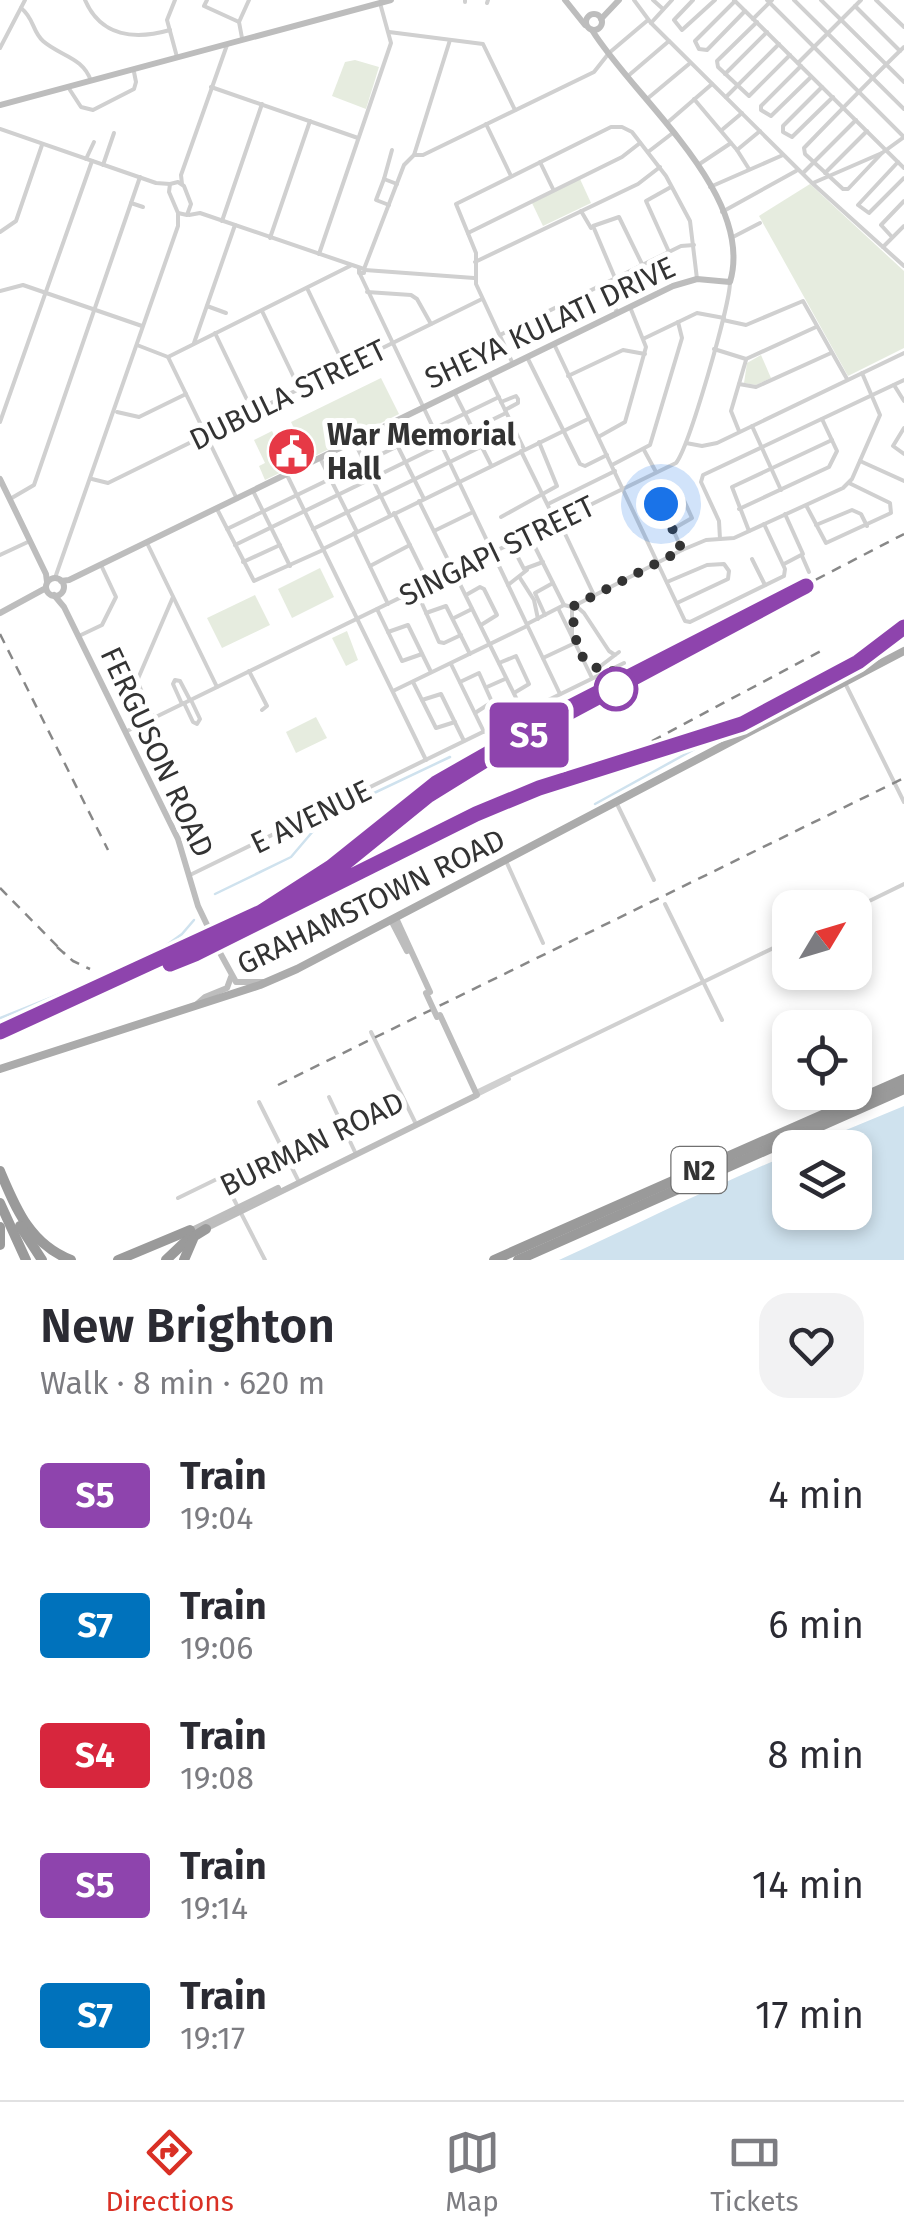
<!DOCTYPE html>
<html lang="en">
<head>
<meta charset="utf-8">
<style>
  body { margin:0; font-family:"Fira Sans",sans-serif; background:#f2f2f3; color:#2b2b33; height:100vh; display:flex; flex-direction:column; font-size:38px; white-space:nowrap }
  * { box-sizing:border-box; margin:0 }
  p { font-size:32px; color:#7c7c81 }
  .icon { flex:none; width:55px; height:55px; fill:none; stroke:currentColor; stroke-width:2; stroke-linecap:round; stroke-linejoin:round }
  .map { position:relative; height:1260px; overflow:hidden }
  .side { display:flex; flex-direction:column; background:#fff; flex:1 }
  .side>* { flex:none }
  .badge { padding:0 20px; border-radius:8px; font-size:35px; line-height:65px }
  .needle { width:65px; rotate:52deg }
  .controls { position:absolute; left:772px; top:890px; display:grid; gap:20px }
  .controls a { display:grid; place-items:center; width:100px; height:100px; border-radius:20px; background:#fff; box-shadow:0 5px 15px #0003; font-size:50px }
  .you { position:absolute; width:50px; height:50px; margin:-25px; border:8px solid #fff; border-radius:50%; background:#1a73e8; box-shadow:0 0 0 15px #1a73e833 }
  .map>.badge { position:absolute; translate:-50% -50%; box-shadow:0 0 0 5px #fff }
  .round { display:grid; place-items:center; flex:none; width:105px; height:105px; border-radius:30px; background:#f2f2f3 }
  .head { display:flex; align-items:center; justify-content:space-between; height:170px; padding:0 40px }
  h1 { font-size:48px; font-weight:600; line-height:75px }
  ul { padding:0; list-style:none }
  li { display:flex; align-items:center; gap:30px; height:130px; padding:0 40px }
  li div { flex:1 }
  li b { display:block; font-size:38px }
  li em { font-style:normal }
  li .badge { min-width:110px; font-weight:700; text-align:center }
  .tabs { display:flex; justify-content:space-around; align-items:center; height:140px; border-top:2px solid #e1e1e2; background:#fff; font-size:28px; color:#7c7c81 }
  .tabs a { display:grid; justify-items:center; gap:5px }
  .tabs .current { color:#d93025 }
  .map>svg:first-child { display:block }
  .green { fill:#e6ecdf }
  .water { fill:#cfe2ee }
  .lines { fill:none; stroke-linecap:round; stroke-linejoin:round }
  .stream { stroke:#cfe2ee; stroke-width:2.5 }
  .street { stroke:#d0d0d0; stroke-width:4 }
  .secondary { stroke:#bdbdbd; stroke-width:6 }
  .primary { stroke:#ababab; stroke-width:8 }
  .highway { stroke:#9a9a9a; stroke-width:10 }
  .rail { stroke:#888; stroke-width:2.5; stroke-dasharray:10 8; stroke-linecap:butt }
  .secondary-bridge { stroke:#bdbdbd; stroke-width:6 }
  .line-casing { stroke:#fff; stroke-width:22 }
  .line { stroke:#8e44ad; stroke-width:15 }
  .walk { stroke:#333; stroke-width:10; stroke-dasharray:0 18 }
  .stop-dot { fill:#fff; stroke:#8e44ad; stroke-width:5 }
  .labels { text-anchor:middle; dominant-baseline:central; stroke-width:10; stroke-linejoin:round; paint-order:stroke }
  .shield { fill:#fff; stroke:#707070; stroke-width:2.5 }
  .shield-label { font-size:28px; font-weight:bold; fill:#333 }
  .street-label { font-size:30px; fill:#333; stroke:#fff }
  .poi-label { font-size:30px; font-weight:bold; fill:#333; stroke:#fff; text-anchor:start }
</style>
</head>
<body>
<div class="map">
<svg width="904" height="1260" viewBox="0 0 904 1260">
  <rect width="100%" height="100%" fill="#fff"/>
  <g class="green">
    <path d="M355 60 379 67 366 109 332 96 345 62Z"/>
    <path d="M580 179 591 203 543 226 532 203Z"/>
    <path d="M810 184 904 271V348L848 376 759 216Z"/>
    <path d="M761 355 771 378 756 385 744 383 747 363Z"/>
    <path d="M381 378 399 414 309 459 291 422Z"/>
    <path d="M272 431 290 468 265 480 259 466 265 463 254 440Z"/>
    <path d="M320 568 334 597 292 618 278 589Z"/>
    <path d="M255 595 270 625 222 648 207 618Z"/>
    <path d="M347 631 358 660 346 666 332 638Z"/>
    <path d="M316 717 327 738 296 753 286 732Z"/>
  </g>
  <path class="water" d="M904 1106V1260H559C636 1225 711 1187 790 1154V1212H855V1148L805 1147Z"/>
  <g class="lines">
    <g class="stream">
      <path d="M595 804 720 735"/>
      <path d="M215 894 291 857 314 830 353 803 450 757"/>
      <path d="M146 960 182 934 194 920"/>
      <path d="M0 1018 110 974"/>
    </g>
    <g class="street">
      <path d="M85 0C101 37 135 40 170 30"/>
      <path d="M175 0 167 20 177 57"/>
      <path d="M207 0 204 6 239 22"/>
      <path d="M634 0 651 23 812 183 904 266"/>
      <path d="M653 0 663 9"/>
      <path d="M693 0 674 20 682 30 715 0"/>
      <path d="M734 0 904 168"/>
      <path d="M767 0 904 137 882 153 848 189H843L805 154 804 148C837 114 870 80 904 47"/>
      <path d="M794 0 904 109"/>
      <path d="M821 0 904 82"/>
      <path d="M876 0 904 27"/>
      <path d="M735 1 695 41 699 49 707 50 745 11"/>
      <path d="M465 2V0"/>
      <path d="M487 3 488 0"/>
      <path d="M855 6 900 51"/>
      <path d="M21 8C34 18 32 31 43 41 60 56 83 57 91 81"/>
      <path d="M753 19 772 0"/>
      <path d="M757 22 717 61 718 67 749 96 790 55"/>
      <path d="M651 23 672 0"/>
      <path d="M389 32 483 44 515 110"/>
      <path d="M242 38 239 22 249 0"/>
      <path d="M0 48 25 0"/>
      <path d="M798 63 861 0"/>
      <path d="M801 66 761 106V110L771 116 811 77"/>
      <path d="M725 74 767 32"/>
      <path d="M628 76 669 41"/>
      <path d="M68 87 81 107 93 110 134 89 136 82 134 72"/>
      <path d="M211 87 358 138"/>
      <path d="M822 87 783 126V132L792 137 833 97"/>
      <path d="M726 97 779 44"/>
      <path d="M647 99 689 64"/>
      <path d="M694 99 737 150 749 169"/>
      <path d="M667 123 712 84"/>
      <path d="M486 124 511 176"/>
      <path d="M0 129 156 183 170 184"/>
      <path d="M723 129 742 113"/>
      <path d="M737 150 760 131"/>
      <path d="M648 152 674 132"/>
      <path d="M414 155H423L594 72 609 53 648 20"/>
      <path d="M86 159 94 142"/>
      <path d="M540 162 553 189"/>
      <path d="M898 162 858 205 869 213 904 178"/>
      <path d="M103 165 114 133"/>
      <path d="M698 165 731 143"/>
      <path d="M803 173 856 120"/>
      <path d="M825 173 867 131"/>
      <path d="M384 179 392 150"/>
      <path d="M178 182 184 186 191 204 187 215 178 213 169 192 170 184Z"/>
      <path d="M813 183 882 153"/>
      <path d="M182 184 181 175 227 45"/>
      <path d="M710 187 783 155"/>
      <path d="M131 203 143 207"/>
      <path d="M389 205 376 200 384 179 397 184"/>
      <path d="M581 211 591 228"/>
      <path d="M722 212 796 171"/>
      <path d="M189 215 200 213 361 268"/>
      <path d="M222 221 262 104"/>
      <path d="M0 232 16 221 42 145"/>
      <path d="M468 233 622 157 640 143"/>
      <path d="M892 237 881 225 904 201"/>
      <path d="M270 238 310 121"/>
      <path d="M731 238 760 223"/>
      <path d="M883 247 904 226"/>
      <path d="M669 252 646 201 671 187"/>
      <path d="M319 254 391 43 380 3"/>
      <path d="M475 262 638 184 660 167"/>
      <path d="M359 268 364 269V273H359Z"/>
      <path d="M364 269 404 165 414 155 450 40"/>
      <path d="M365 270 474 278"/>
      <path d="M359 272 560 694"/>
      <path d="M615 278 593 226 619 217 642 264"/>
      <path d="M604 284 617 312"/>
      <path d="M307 288 344 365"/>
      <path d="M0 291 23 285 142 326"/>
      <path d="M367 292 411 295 417 299 431 324"/>
      <path d="M207 306 226 313"/>
      <path d="M262 311 299 388"/>
      <path d="M723 320 746 325 803 301 847 379"/>
      <path d="M215 333 252 410"/>
      <path d="M500 335 681 246 694 245"/>
      <path d="M645 338 697 313 724 318"/>
      <path d="M194 343 235 225"/>
      <path d="M554 344 685 621 690 622 784 576 785 569 764 524"/>
      <path d="M137 345 168 357 350 266"/>
      <path d="M714 349 746 359 816 327"/>
      <path d="M168 357 237 499"/>
      <path d="M527 357 580 464 585 466 607 455"/>
      <path d="M513 364 476 284V253L456 204 611 127H622L632 132 666 176 690 221 697 279"/>
      <path d="M568 376 623 350 645 354"/>
      <path d="M489 377 524 449"/>
      <path d="M739 384 756 387 831 353"/>
      <path d="M894 385 904 401"/>
      <path d="M455 394 491 465"/>
      <path d="M501 402 516 396 518 399V403L505 410"/>
      <path d="M117 412 139 417 186 394"/>
      <path d="M0 422 92 161"/>
      <path d="M752 426 781 490"/>
      <path d="M388 427 424 499"/>
      <path d="M904 428 893 446 904 454"/>
      <path d="M739 431 731 411 746 360"/>
      <path d="M600 436 625 422 646 347 630 307"/>
      <path d="M355 443 390 515"/>
      <path d="M686 443 702 446 717 443 904 353"/>
      <path d="M644 450 656 472"/>
      <path d="M521 451 556 522"/>
      <path d="M320 458 356 530"/>
      <path d="M860 461 904 481"/>
      <path d="M612 465 650 445 682 338 678 322"/>
      <path d="M287 475 426 760"/>
      <path d="M92 479 108 483 482 299"/>
      <path d="M253 491 290 566"/>
      <path d="M10 499 34 485 140 177"/>
      <path d="M419 501 523 712"/>
      <path d="M548 504 615 471"/>
      <path d="M807 507 826 543 891 513 890 503 849 483"/>
      <path d="M217 509 254 581 323 550"/>
      <path d="M739 509 829 467 837 451 822 419"/>
      <path d="M394 513 429 584"/>
      <path d="M501 517 557 486 539 442"/>
      <path d="M559 521 593 593"/>
      <path d="M816 525 852 510 861 514 867 526"/>
      <path d="M227 529 499 397"/>
      <path d="M313 529 515 430"/>
      <path d="M673 529 692 518 682 496 676 493 661 502 682 550"/>
      <path d="M434 531 471 513"/>
      <path d="M749 531 732 487 832 440"/>
      <path d="M354 533 388 604"/>
      <path d="M529 535 564 605"/>
      <path d="M720 539 719 521 701 482 703 475 904 380"/>
      <path d="M147 543 217 687"/>
      <path d="M511 544 524 569 543 562"/>
      <path d="M235 545 506 413"/>
      <path d="M323 549 588 419"/>
      <path d="M0 555 30 541"/>
      <path d="M802 556 809 572"/>
      <path d="M752 559 765 585"/>
      <path d="M243 562 280 545"/>
      <path d="M784 564 803 554 785 514"/>
      <path d="M370 566 410 545"/>
      <path d="M55 578 178 226V213"/>
      <path d="M520 578 534 600 538 619"/>
      <path d="M667 582 707 565 724 564 729 571 728 579 677 603"/>
      <path d="M508 585 527 570"/>
      <path d="M416 590 439 642 444 643 461 635"/>
      <path d="M466 595 480 587 484 589 497 615 481 625"/>
      <path d="M575 605 584 613 609 651 615 655 619 652"/>
      <path d="M572 607V637"/>
      <path d="M377 609 402 661 422 654"/>
      <path d="M559 610 592 678"/>
      <path d="M426 613 446 606 470 654"/>
      <path d="M545 615 535 593 553 583"/>
      <path d="M454 618 472 609"/>
      <path d="M527 624 564 605 572 607 682 550 706 540 734 538 843 488 852 479 880 415 862 373"/>
      <path d="M388 632 408 625 431 672"/>
      <path d="M81 635 102 625 116 597 101 565"/>
      <path d="M543 658 575 643"/>
      <path d="M499 663 516 656 529 684 514 693"/>
      <path d="M451 664 484 732"/>
      <path d="M598 668 615 655"/>
      <path d="M249 671 267 706 262 710"/>
      <path d="M844 681 904 802"/>
      <path d="M413 682 436 728 455 722"/>
      <path d="M460 682 479 673 492 702 475 713"/>
      <path d="M487 687 505 679"/>
      <path d="M393 691 527 626"/>
      <path d="M422 700 441 694 464 741"/>
      <path d="M184 703 193 722 197 724 200 719 191 700"/>
      <path d="M182 704 173 684 175 680 180 681 190 700"/>
      <path d="M153 716 137 681 173 597"/>
      <path d="M125 732 676 463C689 447 730 305 730 282"/>
      <path d="M616 802 654 880"/>
      <path d="M506 861 543 943"/>
      <path d="M190 875 624 663"/>
      <path d="M665 904 722 1020"/>
      <path d="M855 908 904 884"/>
      <path d="M371 1032 415 1122"/>
      <path d="M476 1092 790 940"/>
      <path d="M477 1095 509 1079"/>
      <path d="M329 1097 355 1152"/>
      <path d="M259 1102 299 1182"/>
      <path d="M178 1198 217 1179 224 1180 265 1260"/>
    </g>
    <g class="secondary">
      <path d="M565 0 585 25"/>
      <circle cx="594" cy="22" r="8"/>
      <path d="M601 19 619 0"/>
      <path d="M0 105 391 0"/>
      <path d="M0 479 46 574 47 582"/>
      <circle cx="55" cy="587" r="9"/>
      <path d="M61 581 69 580 673 286 697 279 730 282C756 194 632 96 592 30"/>
      <path d="M54 595 64 607 178 839 198 906 209 929"/>
      <path d="M0 613 46 588"/>
      <path d="M396 918 430 992"/>
      <path d="M391 920 407 951"/>
      <path d="M219 951 236 982H267"/>
      <path d="M197 1004 205 997 227 988 231 977"/>
      <path d="M207 1228 477 1095 440 1015"/>
      <path d="M190 1231 278 1188"/>
    </g>
    <path class="primary" d="M0 1069 260 985 297 969 904 651"/>
    <g class="highway">
      <path d="M0 1171C16 1209 30 1244 71 1260"/>
      <path d="M0 1203 26 1260"/>
      <path d="M20 1226 42 1260"/>
      <path d="M0 1227V1245"/>
      <path d="M118 1260 190 1230"/>
      <path d="M166 1260 185 1242 206 1229"/>
      <path d="M184 1260 193 1239"/>
      <path d="M494 1260 904 1079"/>
      <path d="M518 1260 904 1089"/>
    </g>
    <g class="rail">
      <path d="M0 634 108 850"/>
      <path d="M652 741 821 651"/>
      <path d="M0 888 65 954"/>
      <path d="M287 911 539 788 742 723 859 662 904 627"/>
      <path d="M57 947 73 961 90 969"/>
      <path d="M0 1032 261 912 331 867 436 783 566 709 904 534"/>
      <path d="M278 1085 904 778"/>
    </g>
    <g class="secondary-bridge">
      <path d="M209 929 219 951"/>
      <path d="M426 993 437 1017"/>
    </g>
  </g>
  <g class="lines">
    <defs>
      <path id="line" d="M0 1032 261 912 331 867 436 783 566 709 806 586 518 740 429 795 334 872 288 904 170 964 195 954 476 814 539 788 742 724 858 662 904 627"/>
    </defs>
    <use href="#line" class="line-casing"/>
    <use href="#line" class="line"/>
    <path class="walk" d="M616 689 612 669C574 673 575 633 572 607L682 550 661 504"/>
  </g>
  <defs>
    <symbol id="civic-disc" viewBox="-11 -11 22 22"><circle r="9.5" fill="#e63946" stroke="#fff"/><path d="M-.6-6.5H3V-4.5H.6V-3L4-1V1h2V6H-6V1h2V-1L-.6-3ZM-1.2 2.5V6h2.4V2.5Z" fill="#fff"/></symbol>
  </defs>
  <g fill-rule="evenodd">
    <use href="#civic-disc" x="264" y="424" width="55" height="55"/>
  </g>
  <circle class="stop-dot" cx="616" cy="689" r="20"/>
  <g class="labels">
    <rect class="shield" x="671.5" y="1147" width="55" height="46" rx="8"/>
    <g class="shield-label">
      <text x="699" y="1170">N2</text>
    </g>
    <g class="street-label">
      <text transform="translate(550 323) rotate(-25)">SHEYA KULATI DRIVE</text>
      <text transform="translate(288 395) rotate(-26)">DUBULA STREET</text>
      <text transform="translate(497 551) rotate(-26)">SINGAPI STREET</text>
      <text transform="translate(157 752) rotate(65)">FERGUSON ROAD</text>
      <text transform="translate(311 817) rotate(-26)">E AVENUE</text>
      <text transform="translate(371 902) rotate(-26)">GRAHAMSTOWN ROAD</text>
      <text transform="translate(312 1144) rotate(-26)">BURMAN ROAD</text>
    </g>
    <g class="poi-label">
      <text x="327" y="435">War Memorial<tspan x="327" dy="34">Hall</tspan></text>
    </g>
  </g>
</svg>
<div class="controls">
<a><svg class="needle" viewBox="-14 -14 28 28"><path d="M0-13l5 13h-10z" fill="#e53935"/><path d="M0 13l5-13h-10z" fill="#7c7c81"/></svg></a>
<a><svg class="icon" aria-label="locate" viewBox="0 0 24 24"><circle cx="12" cy="12" r="6"/><path d="M12 2v4M12 18v4M2 12h4M18 12h4"/></svg></a>
<a><svg class="icon" aria-label="layers" viewBox="0 0 24 24"><path d="M12 4l9 5-9 5-9-5zM3 14l9 5 9-5"/></svg></a>
</div>
<div class="you" style="left:661px;top:504px"></div>
<b class="badge" style="left:529px;top:735px;background:#8e44ad;color:#fff">S5</b>
</div>
<section class="side">
<div class="head"><div><h1>New Brighton</h1><p>Walk · 8 min · 620 m</p></div><a class="round"><svg class="icon" aria-label="heart" viewBox="0 0 24 24"><path d="M12 20l-8-8c-3-5 5-10 8-4 3-6 11-1 8 4z"/></svg></a></div>
<ul>
<li><span class="badge" style="background:#8e44ad;color:#fff">S5</span><div><b>Train</b><p>19:04</p></div><em>4 min</em></li>
<li><span class="badge" style="background:#0072bc;color:#fff">S7</span><div><b>Train</b><p>19:06</p></div><em>6 min</em></li>
<li><span class="badge" style="background:#d7263d;color:#fff">S4</span><div><b>Train</b><p>19:08</p></div><em>8 min</em></li>
<li><span class="badge" style="background:#8e44ad;color:#fff">S5</span><div><b>Train</b><p>19:14</p></div><em>14 min</em></li>
<li><span class="badge" style="background:#0072bc;color:#fff">S7</span><div><b>Train</b><p>19:17</p></div><em>17 min</em></li>
</ul>
</section>
<nav class="tabs">
<a class="current"><svg class="icon" aria-label="directions" viewBox="0 0 24 24"><path d="M12 3l9 9-9 9-9-9zM9 14v-3h6M13 9l2 2-2 2"/></svg>Directions</a>
<a><svg class="icon" aria-label="map" viewBox="0 0 24 24"><path d="M3 6l6-2 6 2 6-2v14l-6 2-6-2-6 2zM9 4v14M15 6v14"/></svg>Map</a>
<a><svg class="icon" aria-label="tickets" viewBox="0 0 24 24"><path d="M3 7h18v10H3zM15 7v10"/></svg>Tickets</a>
</nav>
</body>
</html>
